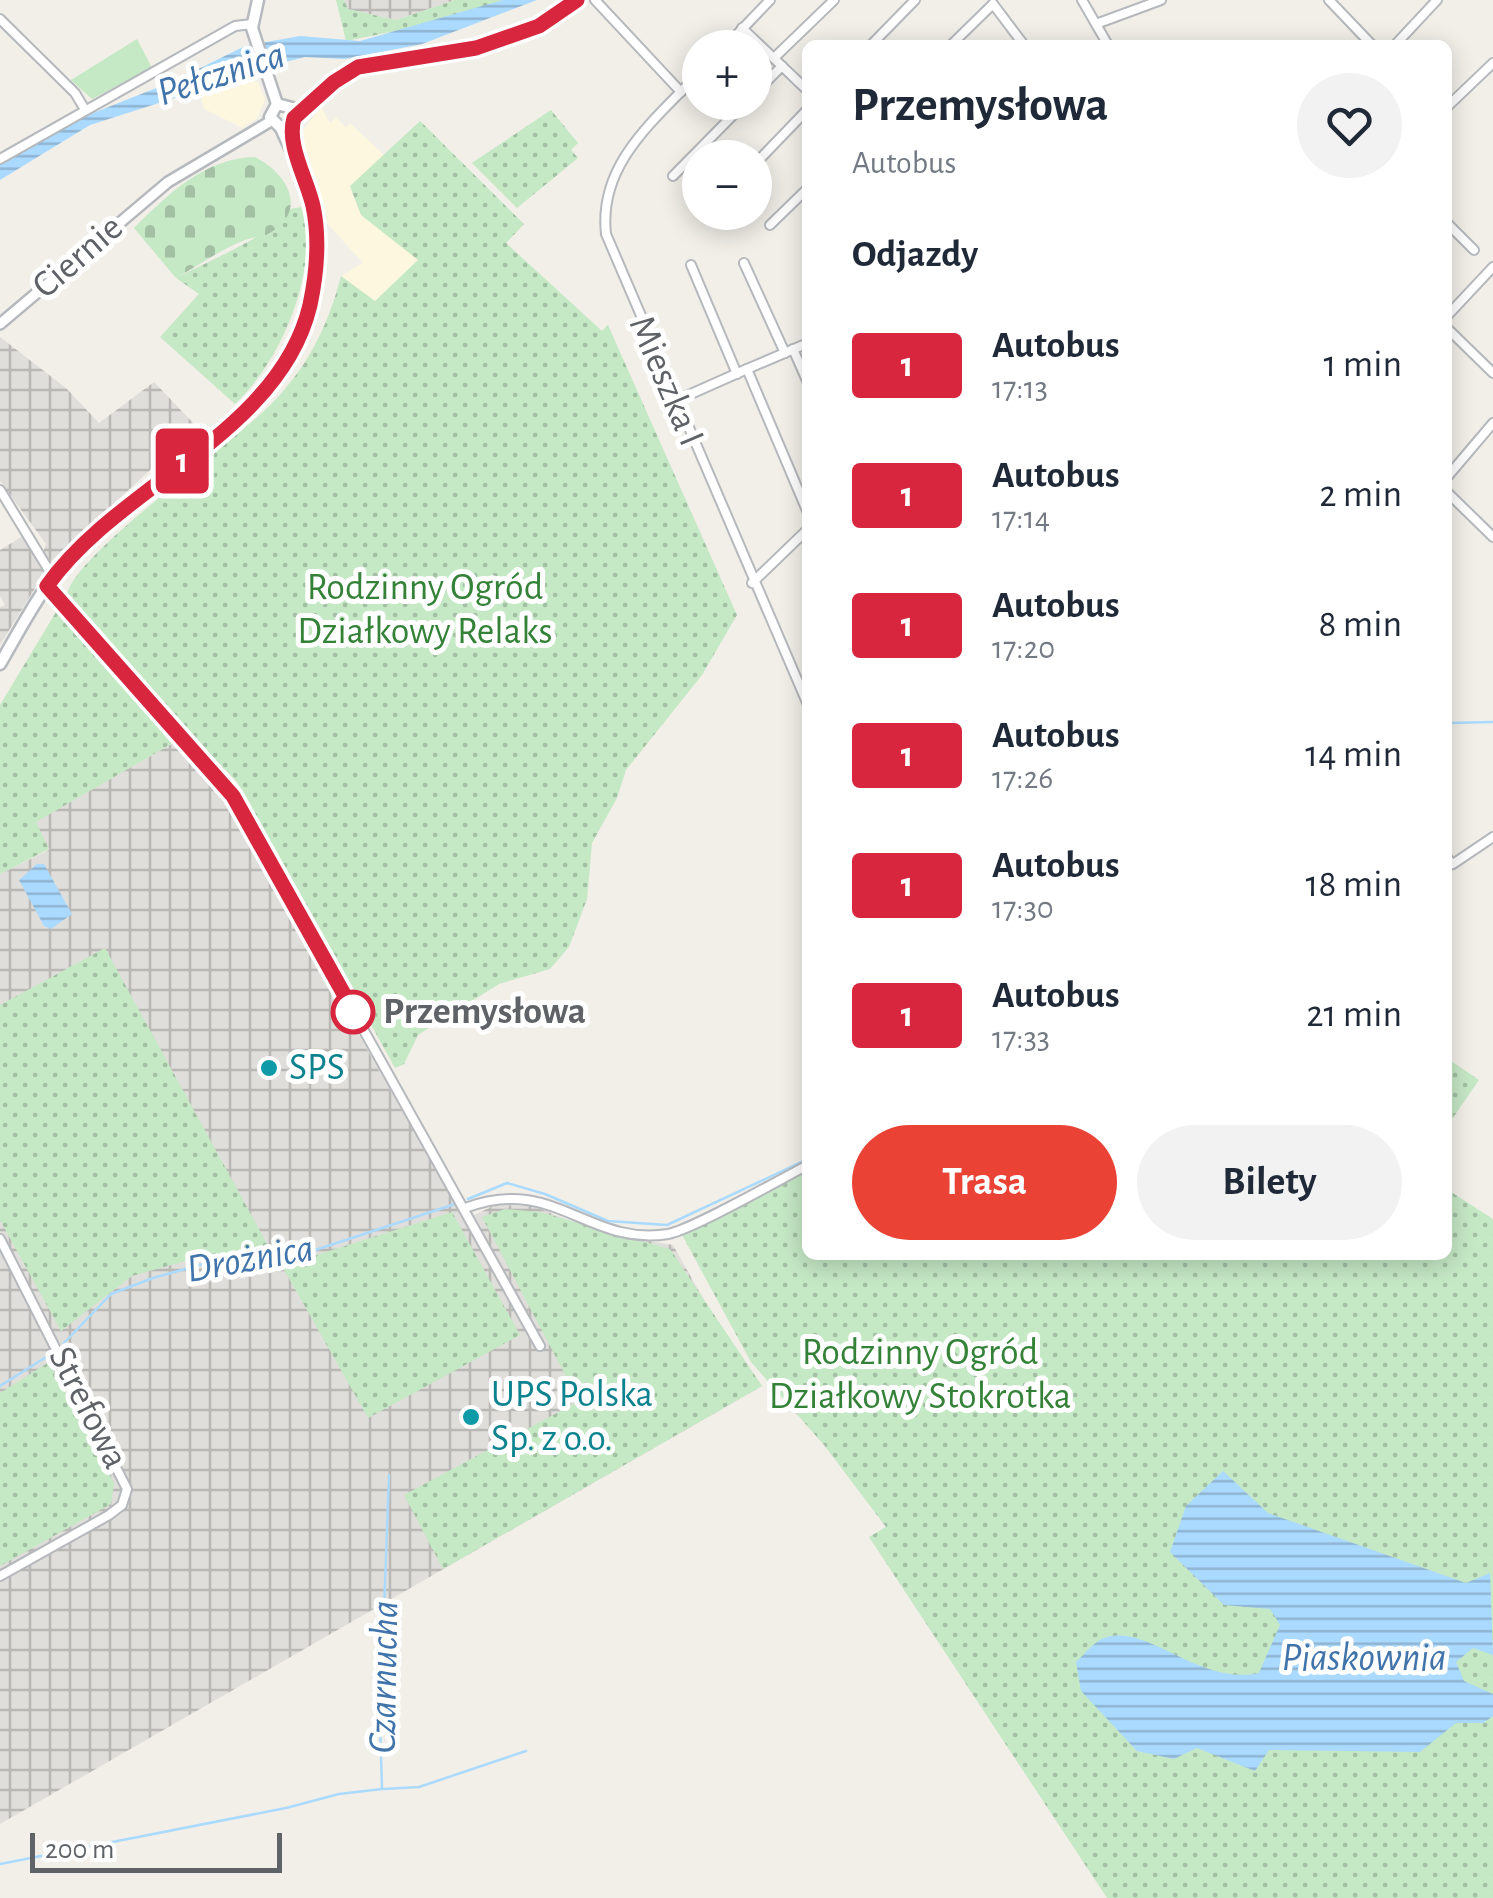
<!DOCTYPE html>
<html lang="pl">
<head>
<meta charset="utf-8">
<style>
  body { margin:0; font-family:"Alegreya Sans",sans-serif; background:#f2f2f3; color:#1f2937; height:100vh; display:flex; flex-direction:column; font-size:38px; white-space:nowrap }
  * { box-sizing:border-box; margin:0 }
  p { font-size:32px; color:#747a83 }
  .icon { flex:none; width:55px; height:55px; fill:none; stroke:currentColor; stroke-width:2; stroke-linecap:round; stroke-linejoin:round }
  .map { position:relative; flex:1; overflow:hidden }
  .panel { position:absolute; left:802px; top:40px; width:650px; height:1220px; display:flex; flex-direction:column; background:#fff; border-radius:15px; box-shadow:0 5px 25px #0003 }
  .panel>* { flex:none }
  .badge { padding:0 20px; border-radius:8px; font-size:35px; line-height:65px }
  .tools { position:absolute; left:682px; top:30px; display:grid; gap:20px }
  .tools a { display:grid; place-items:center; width:90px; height:90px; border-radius:50%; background:#fff; box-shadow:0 5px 25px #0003; font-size:50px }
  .scale { position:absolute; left:30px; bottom:25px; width:252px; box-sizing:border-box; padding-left:10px; border:5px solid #5f6368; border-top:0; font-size:28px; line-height:35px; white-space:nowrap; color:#5f6368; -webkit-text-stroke:8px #fff; paint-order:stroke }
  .map>.badge { position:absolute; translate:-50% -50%; box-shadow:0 0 0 5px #fff }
  h2 { padding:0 50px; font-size:38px; line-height:90px }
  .round { display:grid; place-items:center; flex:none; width:105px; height:105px; border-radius:52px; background:#f2f2f3 }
  .overview { display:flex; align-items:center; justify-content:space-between; height:170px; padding:0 50px }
  h1 { font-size:48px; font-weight:700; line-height:75px }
  .action { display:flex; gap:20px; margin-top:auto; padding:20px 50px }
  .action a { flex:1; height:115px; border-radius:60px; background:#ea4335; color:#fff; font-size:40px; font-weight:700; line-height:115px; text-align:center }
  .action a+a { background:#f2f2f3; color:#1f2937 }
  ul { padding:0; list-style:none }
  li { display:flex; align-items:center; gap:30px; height:130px; padding:0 50px }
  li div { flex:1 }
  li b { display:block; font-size:38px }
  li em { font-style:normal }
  li .badge { min-width:110px; font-weight:700; text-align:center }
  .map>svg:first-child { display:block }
  .commercial { fill:#fef7e0 }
  .industrial { fill:url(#industrial-grid) }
  .grass { fill:url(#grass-dots) }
  .cemetery { fill:url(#cemetery-stones) }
  .park { fill:#c5e8c5 }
  .water { fill:url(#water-rules) }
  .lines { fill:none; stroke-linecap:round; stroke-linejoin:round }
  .stream { stroke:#aadaff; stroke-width:2.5 }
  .minor-casing { stroke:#b5b8bc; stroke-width:12 }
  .tertiary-casing { stroke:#b5b8bc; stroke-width:14 }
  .secondary-casing { stroke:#b6babf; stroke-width:15 }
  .minor { stroke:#fff; stroke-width:8 }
  .tertiary { stroke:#fff; stroke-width:9 }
  .secondary { stroke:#fff; stroke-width:10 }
  .line-casing { stroke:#fff; stroke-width:22 }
  .line { stroke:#d7263d; stroke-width:15 }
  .stop-dot { fill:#fff; stroke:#d7263d; stroke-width:5 }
  .culture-dot { fill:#0f9aa8; stroke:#fff; stroke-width:4 }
  .labels { text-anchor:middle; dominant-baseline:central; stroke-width:10; stroke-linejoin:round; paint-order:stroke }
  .street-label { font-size:38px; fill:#5f6368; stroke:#fff }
  .park-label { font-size:38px; fill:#348238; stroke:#fff }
  .stop-label { font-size:38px; font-weight:bold; fill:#5f6368; stroke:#fff; text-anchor:start }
  .culture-label { font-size:38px; fill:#0d838f; stroke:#fff; text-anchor:start }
  .water-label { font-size:40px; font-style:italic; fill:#4174aa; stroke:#fff }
</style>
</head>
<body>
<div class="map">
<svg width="1493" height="1898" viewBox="0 0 1493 1898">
  <defs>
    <pattern id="industrial-grid" width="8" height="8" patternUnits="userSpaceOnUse" patternTransform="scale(2.5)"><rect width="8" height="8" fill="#e0deda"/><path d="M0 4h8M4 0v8" fill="none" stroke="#b9b8b5"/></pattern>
    <pattern id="grass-dots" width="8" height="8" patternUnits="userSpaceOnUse" patternTransform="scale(2.5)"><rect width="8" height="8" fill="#c5e8c5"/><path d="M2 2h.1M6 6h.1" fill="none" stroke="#a3c0a4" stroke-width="1.8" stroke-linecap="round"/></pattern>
    <pattern id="cemetery-stones" width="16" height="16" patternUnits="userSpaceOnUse" patternTransform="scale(2.5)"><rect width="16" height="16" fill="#c5e8c5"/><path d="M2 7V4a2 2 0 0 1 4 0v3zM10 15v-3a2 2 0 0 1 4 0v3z" fill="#a3c0a4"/></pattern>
    <pattern id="water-rules" width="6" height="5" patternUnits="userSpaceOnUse" patternTransform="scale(2.5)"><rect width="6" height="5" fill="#aadaff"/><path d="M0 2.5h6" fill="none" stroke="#8eb4d2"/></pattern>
  </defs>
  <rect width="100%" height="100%" fill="#f1efe8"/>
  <g class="commercial">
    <path d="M234 79 258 82 265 100 257 118 243 128 204 109 199 89Z"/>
    <path d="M321 107 330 123 336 118 346 127 350 123 384 155 350 187 361 215 419 259 375 302 341 276 363 263 326 222 307 160 300 134Z"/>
  </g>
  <g class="industrial">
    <path d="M344 0H455L396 20 347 9Z"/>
    <path d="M0 337 66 388 99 423 154 382 197 427 49 563 43 552 46 544 0 481Z"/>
    <path d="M23 536 45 572 0 645V607L5 605 0 596V550Z"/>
    <path d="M173 743 229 806 464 1220 495 1205 533 1206 600 1233 673 1245 722 1332 762 1386 0 1824V874L49 850 35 822Z"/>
  </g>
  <g class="grass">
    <path d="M336 0H344L348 9 396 20 455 0H503L430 24 346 41Z"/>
    <path d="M551 110 578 143 571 150 578 158 517 208 472 163Z"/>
    <path d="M420 121 524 224 506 243 602 331 608 325 737 615 702 675 626 770 617 798 592 843 587 899 569 947 550 969 499 984 418 1035 404 1064 395 1068 237 782 113 652 67 595C73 554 240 440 278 397 311 361 329 322 341 276L375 301 418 260 361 215 350 186Z"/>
    <path d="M301 207C321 268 282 360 235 404L160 337 199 294 176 278C202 264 281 231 290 209Z"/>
    <path d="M56 612 173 743 36 822 49 849 0 874V705Z"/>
    <path d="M105 948 271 1251 207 1255 132 1276 61 1331 0 1220V1005Z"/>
    <path d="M1448 1059 1479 1080 1448 1125Z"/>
    <path d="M807 1168 808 1255H1448V1190L1493 1219V1898H1107L869 1537 886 1527 824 1445 751 1362 681 1233Z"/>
    <path d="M505 1209 540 1212 670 1249 762 1386 443 1569 404 1495 579 1401 482 1217Z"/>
    <path d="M452 1212 520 1335 368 1418 282 1266Z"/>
    <path d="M49 1362 114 1483 111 1504 0 1566V1393Z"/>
  </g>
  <path class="cemetery" d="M255 157C287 173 310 211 268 234 262 237 252 237 245 240 221 249 198 266 176 278L134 228C168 194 205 158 255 157Z"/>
  <path class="park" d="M137 39 152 68 92 99 71 80Z"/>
  <g class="water">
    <path d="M503 0H537L422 44 345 59 305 57 234 75V79L90 125 0 180V164L73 121 174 81 245 46 300 36 360 41Z"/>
    <path d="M37 864H44L72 914 51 929 44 926 19 880Z"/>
    <path d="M1223 1471 1268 1513 1466 1583 1490 1573 1493 1655 1473 1648 1456 1662 1464 1681 1493 1694V1716L1483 1723H1456L1420 1752 1269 1750 1255 1771 1197 1748 1174 1759 1137 1751 1081 1691 1076 1662C1085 1654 1095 1640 1107 1637 1150 1625 1200 1686 1259 1673L1280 1625 1270 1609 1224 1605 1170 1552 1186 1506Z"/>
  </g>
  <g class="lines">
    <g class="stream">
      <path d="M1448 723 1493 722"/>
      <path d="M468 1199 507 1183 545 1194 608 1221 667 1225 808 1159"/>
      <path d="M64 1343 111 1294 153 1278 210 1262 285 1260 455 1204"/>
      <path d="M0 1386 51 1354"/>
      <path d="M384 1789 419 1787 526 1751"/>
      <path d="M0 1864 286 1808 339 1794 382 1789 380 1721 389 1475"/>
    </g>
    <defs>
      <g id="minor">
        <path d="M595 0 681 92"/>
        <path d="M1082 0 1108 45"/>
        <path d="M1329 0 1372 45"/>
        <path d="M993 4 1024 45"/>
        <path d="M0 19 75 93 84 108"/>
        <path d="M1096 24 1161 0"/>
        <path d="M742 28 808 91"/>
        <path d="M871 45 915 0"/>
        <path d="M951 45 993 4"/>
        <path d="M1395 45 1437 0"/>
        <path d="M724 48 770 0"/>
        <path d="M774 58 834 0"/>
        <path d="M700 72C656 119 598 163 606 234L808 705"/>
        <path d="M755 93 782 66"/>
        <path d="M1448 106 1493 63"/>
        <path d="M0 159 235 26 252 24"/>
        <path d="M755 164 808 109"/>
        <path d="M673 176 746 102"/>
        <path d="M1448 224 1474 250"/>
        <path d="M770 225 808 188"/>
        <path d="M744 263 785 353"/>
        <path d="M691 265 737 374"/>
        <path d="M1448 315 1493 267"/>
        <path d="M1448 329 1493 373"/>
        <path d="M793 349 808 383"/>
        <path d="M747 369 808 343"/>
        <path d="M675 401 747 369 808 513"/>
        <path d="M1448 476 1493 423"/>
        <path d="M0 490 53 577"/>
        <path d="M1448 493 1493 537"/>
        <path d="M752 583 808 529"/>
        <path d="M47 586 233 796 540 1346"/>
        <path d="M1448 859 1453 864 1493 837"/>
        <path d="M465 1208C553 1174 589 1247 668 1234 693 1229 779 1180 808 1165"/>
        <path d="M0 1239 127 1489 122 1505 109 1515 0 1576"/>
      </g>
      <g id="tertiary">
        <path d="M294 118 333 82 358 67 476 48 539 27 577 0"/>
        <path d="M0 324 168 182 271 121"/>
      </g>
      <g id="secondary">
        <path d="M258 0 252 28 277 104"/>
        <path d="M277 104 292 108V124"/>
        <path d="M277 104 270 117 281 128"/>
        <path d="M292 124 297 155"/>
        <path d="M0 664C22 626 44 583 75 551 176 447 353 384 312 205 306 176 292 154 281 128"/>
      </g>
    </defs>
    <use href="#minor" class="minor-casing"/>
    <use href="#tertiary" class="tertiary-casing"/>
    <use href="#secondary" class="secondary-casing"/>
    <use href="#minor" class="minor"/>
    <use href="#tertiary" class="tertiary"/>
    <use href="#secondary" class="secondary"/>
  </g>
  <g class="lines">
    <defs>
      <path id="line" d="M354 1012 233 796 47 586C119 484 280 433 310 305 317 272 320 239 313 206 307 179 286 145 294 118L334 82 358 67 476 48 539 26 577 0"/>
    </defs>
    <use href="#line" class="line-casing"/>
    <use href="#line" class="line"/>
  </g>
  <circle class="stop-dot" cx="353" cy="1012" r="20"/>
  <g class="culture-dot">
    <circle cx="269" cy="1068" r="10"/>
    <circle cx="471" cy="1417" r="10"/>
  </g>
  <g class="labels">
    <g class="street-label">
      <text transform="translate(78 257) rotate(-41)">Ciernie</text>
      <text transform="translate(666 381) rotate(67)">Mieszka I</text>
      <text transform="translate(88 1408) rotate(63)">Strefowa</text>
    </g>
    <g class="park-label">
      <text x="425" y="588">Rodzinny Ogród<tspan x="425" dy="44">Działkowy Relaks</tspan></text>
      <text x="920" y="1353">Rodzinny Ogród<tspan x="920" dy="44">Działkowy Stokrotka</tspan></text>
    </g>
    <g class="stop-label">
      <text x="383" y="1012">Przemysłowa</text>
    </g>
    <g class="culture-label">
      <text x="289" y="1068">SPS</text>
      <text x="491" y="1395">UPS Polska<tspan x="491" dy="44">Sp. z o.o.</tspan></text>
    </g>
    <g class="water-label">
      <text transform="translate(221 74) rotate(-18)">Pełcznica</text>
      <text transform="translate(250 1259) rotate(-10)">Drożnica</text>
      <text x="1364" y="1658">Piaskownia</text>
      <text transform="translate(384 1677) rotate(-89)">Czarnucha</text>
    </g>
  </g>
</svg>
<div class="tools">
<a>+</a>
<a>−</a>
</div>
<div class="scale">200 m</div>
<b class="badge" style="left:182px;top:461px;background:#d7263d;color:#fff">1</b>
<section class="panel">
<div class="overview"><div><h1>Przemysłowa</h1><p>Autobus</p></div><a class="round"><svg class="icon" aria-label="heart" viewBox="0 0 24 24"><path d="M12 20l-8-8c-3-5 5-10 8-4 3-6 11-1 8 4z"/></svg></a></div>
<h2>Odjazdy</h2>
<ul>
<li><span class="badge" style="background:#d7263d;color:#fff">1</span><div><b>Autobus</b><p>17:13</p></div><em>1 min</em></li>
<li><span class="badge" style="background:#d7263d;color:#fff">1</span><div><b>Autobus</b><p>17:14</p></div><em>2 min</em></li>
<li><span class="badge" style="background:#d7263d;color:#fff">1</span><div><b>Autobus</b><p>17:20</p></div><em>8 min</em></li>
<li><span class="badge" style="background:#d7263d;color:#fff">1</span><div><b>Autobus</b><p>17:26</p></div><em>14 min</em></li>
<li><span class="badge" style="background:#d7263d;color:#fff">1</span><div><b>Autobus</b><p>17:30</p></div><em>18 min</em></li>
<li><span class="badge" style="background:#d7263d;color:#fff">1</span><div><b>Autobus</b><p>17:33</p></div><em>21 min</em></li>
</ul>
<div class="action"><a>Trasa</a><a>Bilety</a></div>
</section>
</div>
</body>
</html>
